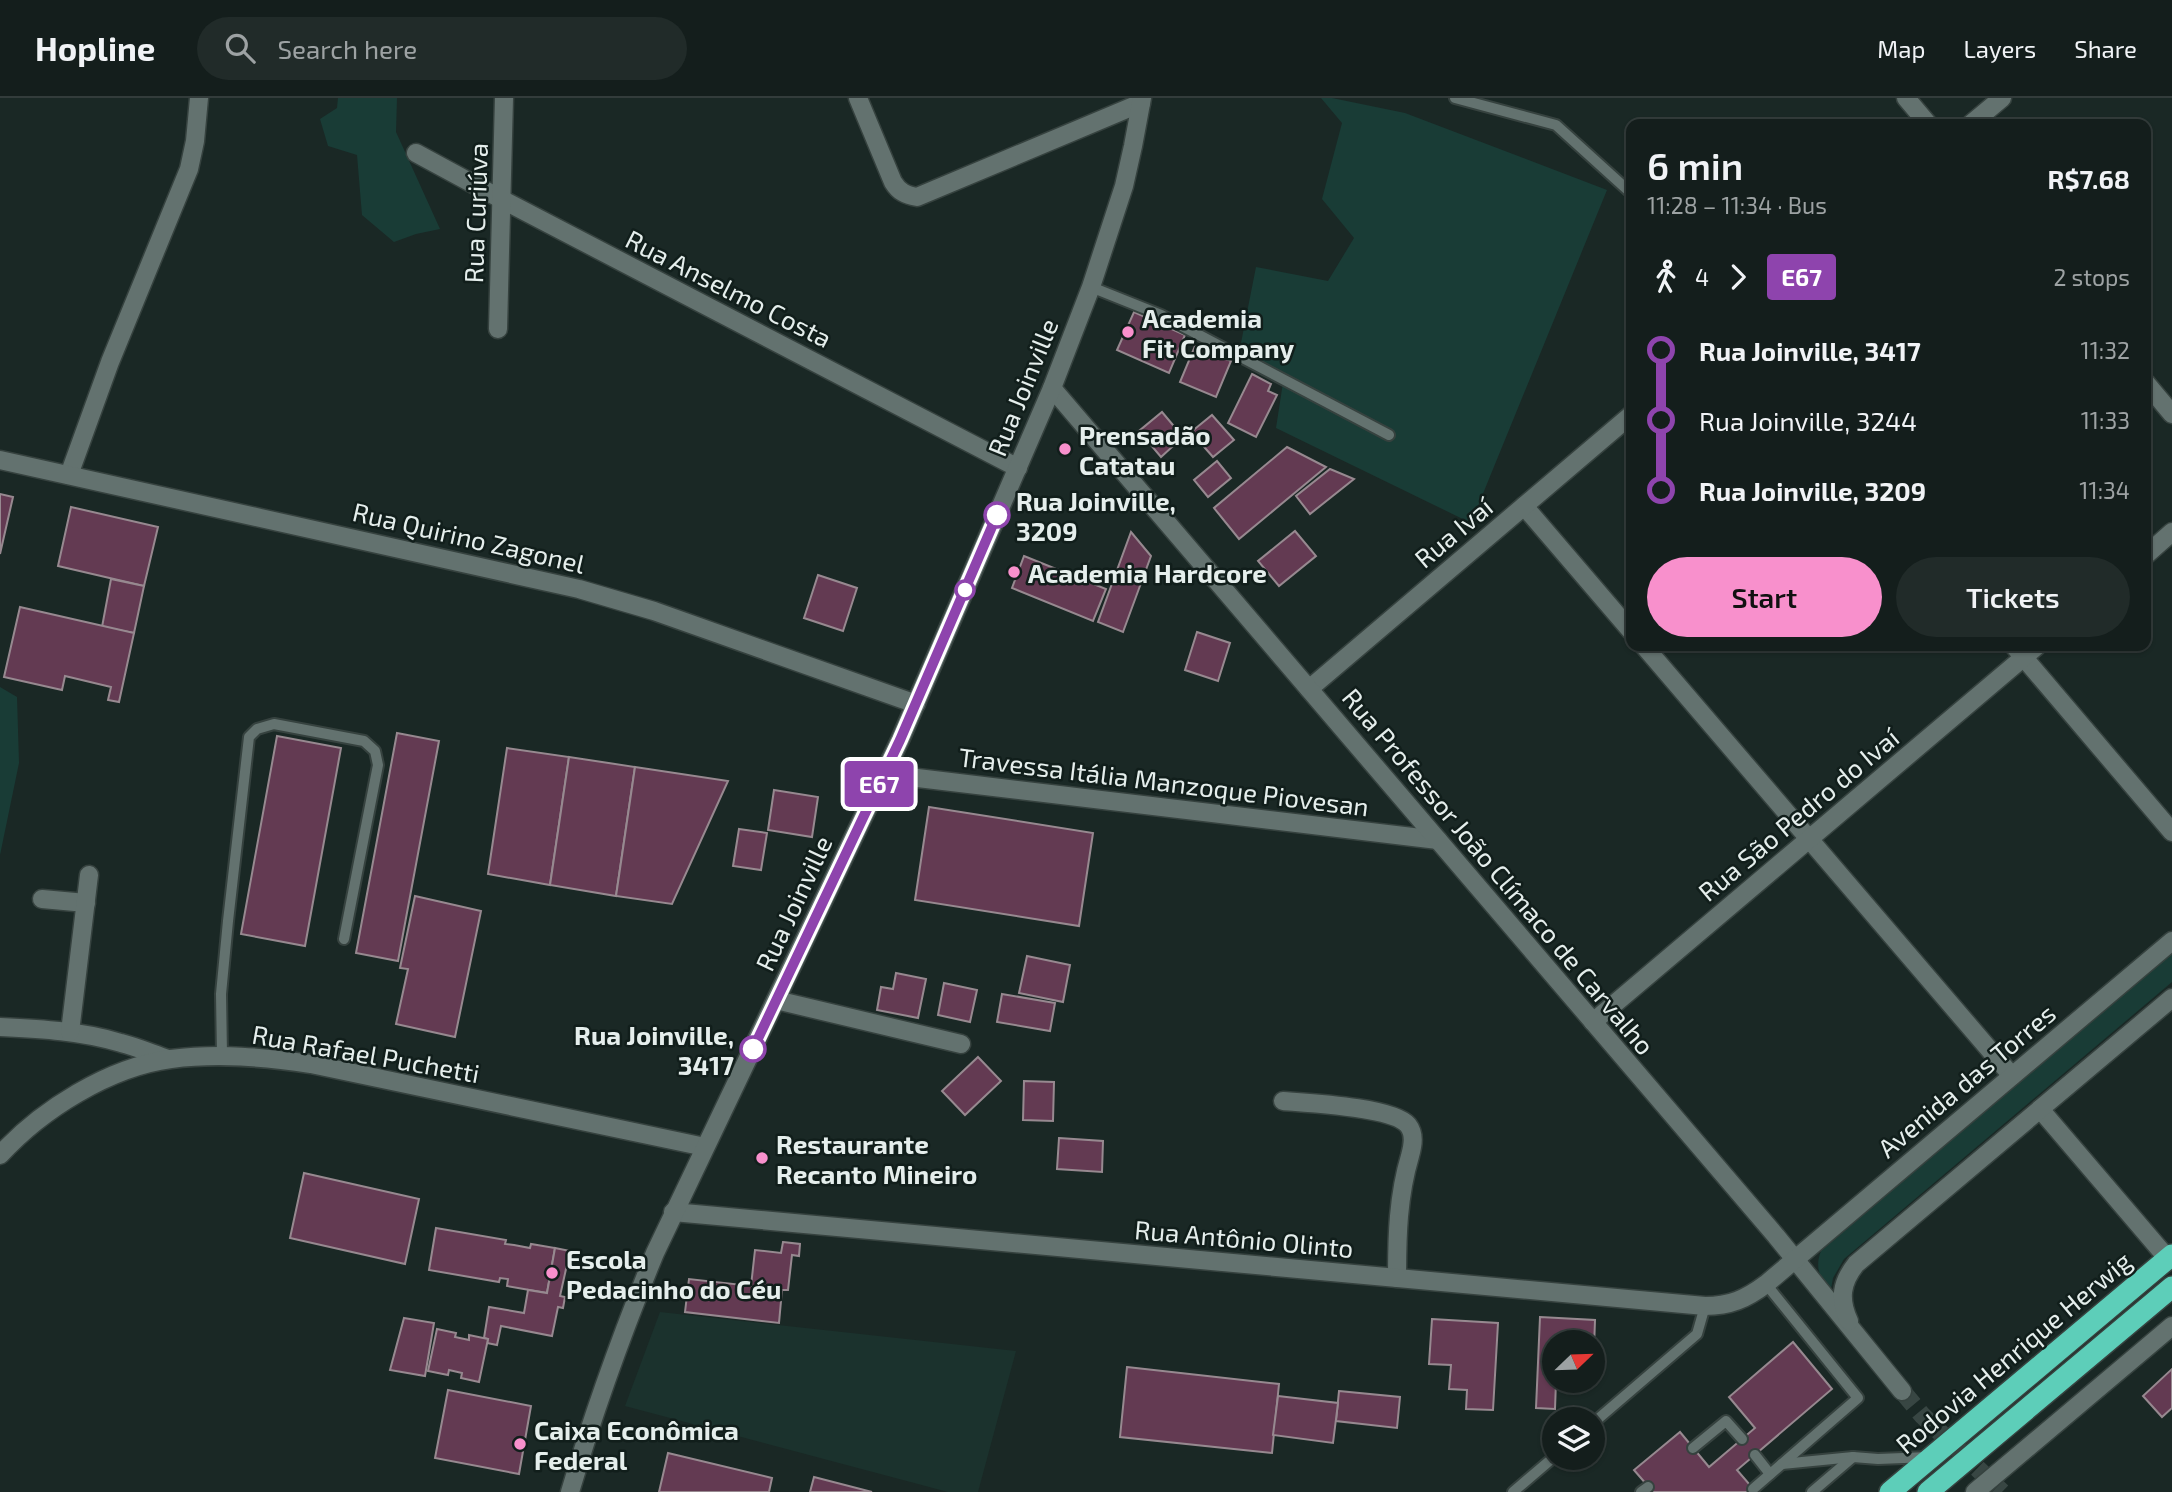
<!DOCTYPE html>
<html lang="en">
<head>
<meta charset="utf-8">
<style>
  body { margin:0; font-family:"Exo 2",sans-serif; background:#212b29; color:#f1f3f6; height:100vh; display:flex; flex-direction:column; font-size:26px; white-space:nowrap }
  * { box-sizing:border-box; margin:0 }
  p { font-size:23px; color:#9da2a3 }
  .icon { flex:none; width:38px; height:38px; fill:none; stroke:currentColor; stroke-width:2; stroke-linecap:round; stroke-linejoin:round }
  .map { position:relative; flex:1; overflow:hidden }
  .drawer { position:absolute; left:1626px; top:21px; width:525px; height:532px; display:flex; flex-direction:column; background:#141e1c; border-radius:14px; box-shadow:0 2px 5px #0004,0 0 0 2px #333c3b }
  .drawer>* { flex:none }
  .badge { padding:0 14px; border-radius:5px; font-size:24px; line-height:46px }
  .needle { width:46px; rotate:67deg }
  .fabs { position:absolute; left:1542px; top:1232px; display:grid; gap:14px }
  .fabs a { display:grid; place-items:center; width:63px; height:63px; border-radius:50%; background:#141e1c; box-shadow:0 2px 5px #0004,0 0 0 2px #333c3b; font-size:35px }
  .map>.badge { position:absolute; translate:-50% -50%; box-shadow:0 0 0 4px #fff }
  .legs { display:flex; align-items:center; gap:10px; height:77px; padding:0 21px; font-size:23px }
  .legs p { margin-inline-start:auto }
  .head { display:flex; align-items:center; justify-content:space-between; height:119px; padding:0 21px }
  h1 { font-size:38px; font-weight:600; line-height:52px }
  .action { display:flex; gap:14px; margin-top:auto; padding:14px 21px }
  .action a { flex:1; height:80px; border-radius:42px; background:#f890cc; color:#111; font-size:28px; font-weight:600; line-height:80px; text-align:center }
  .action a+a { background:#212b29; color:#f1f3f6 }
  ul { padding:0 21px; list-style:none }
  li { display:flex; align-items:center; gap:24px; height:70px; font-size:26px }
  li i { display:grid; place-items:center; width:10px; height:100%; margin:0 9px; background:currentColor }
  li i::after { content:''; width:18px; height:18px; margin:-9px; border:5px solid; border-radius:50%; background:#141e1c }
  li p { margin-inline-start:auto }
  li:first-child i { background:linear-gradient(#0000 50%,currentColor 0) }
  li:last-child i { background:linear-gradient(currentColor 50%,#0000 0) }
  header { display:flex; align-items:center; gap:42px; box-sizing:border-box; height:98px; padding:0 35px; background:#141e1c; border-bottom:2px solid #333c3b }
  header strong { font-size:33px }
  nav { display:flex; gap:38px; margin-inline-start:auto; font-size:24px }
  .search { width:490px; height:63px; background:#212b29; display:flex; align-items:center; gap:18px; box-sizing:border-box; padding:0 24px; border-radius:38px; color:#9da2a3; font-size:26px }
  .map>svg:first-child { display:block }
  .built { fill:#1b322d }
  .green { fill:#193c36 }
  .building { fill:#633a52; stroke:#978990; stroke-width:2 }
  .lines { fill:none; stroke-linecap:round; stroke-linejoin:round }
  .secondary-tunnel { stroke:#384643; stroke-width:18; stroke-dasharray:18 9; stroke-linecap:butt }
  .lane-casing { stroke:#36423f; stroke-width:14 }
  .street-casing { stroke:#36423f; stroke-width:21 }
  .secondary-casing { stroke:#36423f; stroke-width:21 }
  .highway-casing { stroke:#36423f; stroke-width:24 }
  .lane { stroke:#63726f; stroke-width:10 }
  .street { stroke:#63726f; stroke-width:18 }
  .secondary { stroke:#63726f; stroke-width:18 }
  .highway { stroke:#5dceb9; stroke-width:21 }
  .line-1-casing { stroke:#fff; stroke-width:16 }
  .line-1 { stroke:#8e44ad; stroke-width:10 }
  .poi-dot { fill:#f890cc; stroke:#111e1b; stroke-width:2.5 }
  .stop-1-dot { fill:#fff; stroke:#8e44ad; stroke-width:3.5 }
  .labels { text-anchor:middle; dominant-baseline:central; stroke-width:5; stroke-linejoin:round; paint-order:stroke }
  .street-label { font-size:26px; fill:#e5eeec; stroke:#111e1b }
  .poi-label { font-size:26px; font-weight:bold; fill:#e5eeec; stroke:#111e1b; text-anchor:start }
  .stop-label { font-size:26px; font-weight:bold; fill:#e5eeec; stroke:#111e1b; text-anchor:start }
</style>
</head>
<body>
<header>
<strong>Hopline</strong>
<div class="search"><svg class="icon" aria-label="search" viewBox="0 0 24 24"><circle cx="10" cy="10" r="6"/><path d="M15 15l6 6"/></svg>Search here</div>
<nav><a>Map</a><a>Layers</a><a>Share</a></nav>
</header>
<div class="map">
<svg width="2172" height="1394" viewBox="0 0 2172 1394">
  <rect width="100%" height="100%" fill="#1a2825"/>
  <path class="built" d="M660 1214 1016 1253 978 1394H948L625 1308Z"/>
  <g class="green">
    <path d="M338 0H397L396 34 440 131 416 136 394 144 362 117 357 57 328 48 320 21 337 10Z"/>
    <path d="M1321 0H1332L1405 15 1607 92 1471 425 1276 330 1284 278 1239 255 1256 169 1328 183 1354 140 1322 101 1342 25Z"/>
    <path d="M0 589 17 599 19 665 0 757Z"/>
    <path d="M2172 853V884L1844 1161 1833 1180 1830 1196C1821 1182 1814 1170 1821 1153Z"/>
  </g>
  <g class="building">
    <path d="M1134 214 1185 237 1169 275 1117 252Z"/>
    <path d="M1195 248 1231 263 1216 299 1180 284Z"/>
    <path d="M1252 276 1271 286 1268 293 1277 297 1256 339 1228 325Z"/>
    <path d="M1162 314 1183 339 1161 359 1139 333Z"/>
    <path d="M1212 317 1234 342 1213 359 1191 334Z"/>
    <path d="M1287 349 1326 369 1239 441 1214 410Z"/>
    <path d="M1217 363 1231 380 1208 399 1194 382Z"/>
    <path d="M1330 371 1354 381 1310 416 1296 398Z"/>
    <path d="M0 396 13 399 0 456Z"/>
    <path d="M71 409 158 429 144 488 58 468Z"/>
    <path d="M1295 433 1316 458 1279 488 1258 463Z"/>
    <path d="M1131 434 1151 458 1123 534 1098 524Z"/>
    <path d="M1024 458 1106 491 1093 523 1012 490Z"/>
    <path d="M818 477 857 490 843 533 804 520Z"/>
    <path d="M111 481 144 488 134 535 102 529Z"/>
    <path d="M20 509 134 535 119 604 108 602 111 589 65 578 62 592 4 579Z"/>
    <path d="M1197 534 1230 545 1218 583 1185 572Z"/>
    <path d="M397 635 439 643 398 863 356 855Z"/>
    <path d="M277 638 341 650 305 848 241 836Z"/>
    <path d="M507 650 569 659 550 787 488 776Z"/>
    <path d="M569 659 635 669 616 798 550 787Z"/>
    <path d="M635 669 728 683 672 806 616 798Z"/>
    <path d="M774 692 818 699 812 739 768 732Z"/>
    <path d="M929 709 1093 735 1079 828 915 802Z"/>
    <path d="M739 731 767 735 761 772 733 768Z"/>
    <path d="M415 798 481 813 455 939 396 926 408 871 400 870Z"/>
    <path d="M1027 858 1070 867 1063 904 1019 895Z"/>
    <path d="M896 875 926 881 918 920 877 912 881 889 893 891Z"/>
    <path d="M944 885 977 892 970 924 938 917Z"/>
    <path d="M1002 896 1055 905 1050 933 997 924Z"/>
    <path d="M978 959 1001 983 965 1017 942 993Z"/>
    <path d="M1024 983 1054 984 1053 1023 1023 1022Z"/>
    <path d="M1059 1040 1103 1043 1102 1074 1057 1071Z"/>
    <path d="M304 1075 419 1101 405 1166 290 1140Z"/>
    <path d="M436 1130 506 1142 505 1146 514 1147 530 1150 531 1146 555 1150 547 1195 507 1188 508 1181 500 1180 499 1184 429 1172Z"/>
    <path d="M783 1144 800 1146 799 1158 792 1157 788 1192H782L779 1225 685 1214 689 1181 751 1188 755 1152 781 1155Z"/>
    <path d="M555 1150 570 1153 560 1198 565 1199 563 1210 558 1209 552 1238 501 1228 497 1247 487 1245 488 1241 484 1240 489 1209 524 1215 528 1192 547 1195Z"/>
    <path d="M1540 1219 1595 1222 1593 1279 1592 1244H1554V1283H1556L1555 1311 1536 1310Z"/>
    <path d="M404 1220 434 1225 425 1278 390 1272Z"/>
    <path d="M1432 1221 1498 1225 1493 1312 1466 1311 1467 1292 1449 1291 1451 1267 1429 1266Z"/>
    <path d="M437 1231 456 1235 455 1239 469 1242V1237L488 1241 479 1284 461 1280 462 1275 449 1272 448 1277 428 1273Z"/>
    <path d="M1793 1244 1832 1291 1737 1372 1756 1394H1653L1634 1372 1680 1334 1709 1369 1755 1330 1729 1299Z"/>
    <path d="M1127 1269 1279 1286 1272 1355 1120 1339Z"/>
    <path d="M2172 1271V1310L2162 1319 2143 1298Z"/>
    <path d="M448 1292 531 1308 519 1376 435 1360Z"/>
    <path d="M1339 1293 1400 1299 1397 1330 1336 1323Z"/>
    <path d="M1278 1298 1338 1305 1333 1345 1273 1337Z"/>
    <path d="M668 1355 772 1380 769 1394H659Z"/>
    <path d="M814 1379 872 1394H810Z"/>
  </g>
  <g class="lines">
    <path class="secondary-tunnel" d="M1902 1293 1922 1317 2002 1394"/>
    <defs>
      <g id="lane">
        <path d="M1455 0 1556 27 1631 95"/>
        <path d="M1091 189 1161 217 1389 337"/>
        <path d="M222 957 221 896 228 823 249 639 257 631 274 626 364 643 375 653 378 667 344 841"/>
        <path d="M1592 1326 1697 1236 1705 1208"/>
        <path d="M1693 1350 1726 1323 1742 1341"/>
        <path d="M1755 1357 1770 1376"/>
        <path d="M1782 1366 1853 1359 1878 1361 1929 1359"/>
        <path d="M1753 1391 1858 1300 1766 1186"/>
        <path d="M1513 1394 1554 1359"/>
        <path d="M1641 1394 1648 1389"/>
        <path d="M1812 1394 1853 1359"/>
      </g>
      <g id="street">
        <path d="M858 0 893 84C899 94 906 97 917 99L1141 5"/>
        <path d="M1971 26 2002 0"/>
        <path d="M416 55 501 101 1018 370"/>
        <path d="M498 231 504 0"/>
        <path d="M69 377 110 264 189 71 195 43 199 0"/>
        <path d="M1524 408 1631 533"/>
        <path d="M2146 457 2172 434"/>
        <path d="M1644 548 2012 978"/>
        <path d="M2014 548 2172 734"/>
        <path d="M1309 591 1631 317"/>
        <path d="M884 676 1438 742"/>
        <path d="M42 801 86 805"/>
        <path d="M776 902 961 946"/>
        <path d="M1593 924 2037 548"/>
        <path d="M0 929C41 931 82 933 121 945 137 949 153 956 168 961"/>
        <path d="M70 934 89 777"/>
        <path d="M1283 1003C1308 1005 1393 1009 1408 1027 1415 1036 1413 1047 1410 1058 1398 1098 1397 1138 1397 1180"/>
        <path d="M2040 1011 2168 1161"/>
      </g>
      <g id="secondary">
        <path d="M1906 0 1928 26"/>
        <path d="M2146 285 2172 316"/>
        <path d="M1052 290 1776 1138 1902 1293"/>
        <path d="M0 362 579 491 654 513 916 606"/>
        <path d="M0 1057C41 1012 109 969 171 961 218 955 264 959 311 966L705 1049"/>
        <path d="M673 1114 1705 1208C1730 1208 1746 1201 1766 1186L2172 843"/>
        <path d="M1849 1223C1839 1201 1841 1185 1856 1166L2172 900"/>
        <path d="M570 1394C594 1313 623 1233 655 1155L900 642 1052 290 1091 189 1124 88 1133 48 1142 0"/>
        <path d="M1975 1394 2172 1228"/>
      </g>
      <g id="highway">
        <path d="M1890 1394 2172 1157"/>
        <path d="M1928 1394 2172 1189"/>
      </g>
    </defs>
    <use href="#lane" class="lane-casing"/>
    <use href="#street" class="street-casing"/>
    <use href="#secondary" class="secondary-casing"/>
    <use href="#highway" class="highway-casing"/>
    <use href="#lane" class="lane"/>
    <use href="#street" class="street"/>
    <use href="#secondary" class="secondary"/>
    <use href="#highway" class="highway"/>
  </g>
  <g class="lines">
    <defs>
      <path id="line-1" d="M753 951 900 642 997 417"/>
    </defs>
    <use href="#line-1" class="line-1-casing"/>
    <use href="#line-1" class="line-1"/>
  </g>
  <g class="poi-dot">
    <circle cx="1128" cy="234" r="7"/>
    <circle cx="1065" cy="351" r="7"/>
    <circle cx="1014" cy="474" r="7"/>
    <circle cx="762" cy="1060" r="7"/>
    <circle cx="552" cy="1175" r="7"/>
    <circle cx="520" cy="1346" r="7"/>
  </g>
  <g class="stop-1-dot">
    <circle cx="997" cy="417" r="12"/>
    <circle cx="965" cy="492" r="9"/>
    <circle cx="753" cy="951" r="12"/>
  </g>
  <g class="labels">
    <g class="street-label">
      <text transform="translate(475 115) rotate(-88)">Rua Curiúva</text>
      <text transform="translate(729 190) rotate(27)">Rua Anselmo Costa</text>
      <text transform="translate(1022 289) rotate(-68)">Rua Joinville</text>
      <text transform="translate(1453 434) rotate(-40)">Rua Ivaí</text>
      <text transform="translate(469 439) rotate(13)">Rua Quirino Zagonel</text>
      <text transform="translate(1164 683) rotate(7)">Travessa Itália Manzoque Piovesan</text>
      <text transform="translate(1798 716) rotate(-40)">Rua São Pedro do Ivaí</text>
      <text transform="translate(1499 773) rotate(50)">Rua Professor João Clímaco de Carvalho</text>
      <text transform="translate(793 805) rotate(-65)">Rua Joinville</text>
      <text transform="translate(366 955) rotate(10)">Rua Rafael Puchetti</text>
      <text transform="translate(1966 982) rotate(-40)">Avenida das Torres</text>
      <text transform="translate(1244 1140) rotate(5)">Rua Antônio Olinto</text>
      <text transform="translate(2013 1254) rotate(-40)">Rodovia Henrique Herwig</text>
    </g>
    <g class="poi-label">
      <text x="1142" y="219">Academia<tspan x="1142" dy="30">Fit Company</tspan></text>
      <text x="1079" y="336">Prensadão<tspan x="1079" dy="30">Catatau</tspan></text>
      <text x="1028" y="474">Academia Hardcore</text>
      <text x="776" y="1045">Restaurante<tspan x="776" dy="30">Recanto Mineiro</tspan></text>
      <text x="566" y="1160">Escola<tspan x="566" dy="30">Pedacinho do Céu</tspan></text>
      <text x="534" y="1331">Caixa Econômica<tspan x="534" dy="30">Federal</tspan></text>
    </g>
    <g class="stop-label">
      <text x="1016" y="402">Rua Joinville,<tspan x="1016" dy="30">3209</tspan></text>
      <text x="734" y="936" text-anchor="end">Rua Joinville,<tspan x="734" dy="30">3417</tspan></text>
    </g>
  </g>
</svg>
<div class="fabs">
<a><svg class="needle" viewBox="-14 -14 28 28"><path d="M0-13l5 13h-10z" fill="#e53935"/><path d="M0 13l5-13h-10z" fill="#9da2a3"/></svg></a>
<a><svg class="icon" aria-label="layers" viewBox="0 0 24 24"><path d="M12 4l9 5-9 5-9-5zM3 14l9 5 9-5"/></svg></a>
</div>
<b class="badge" style="left:879px;top:686px;background:#8e44ad;color:#fff">E67</b>
<section class="drawer">
<div class="head"><div><h1>6 min</h1><p>11:28 – 11:34 · Bus</p></div><b>R$7.68</b></div>
<div class="legs"><svg class="icon" aria-label="walk" viewBox="0 0 24 24"><circle cx="13" cy="4" r="2"/><path d="M13 8l-2 6 4 7M11 14l-3 7M7 12l3-4h3l4 4"/></svg>4<svg class="icon" aria-label="forward" viewBox="0 0 24 24"><path d="M9 5l7 7-7 7"/></svg><b class="badge" style="background:#8e44ad;color:#fff">E67</b><p>2 stops</p></div>
<ul>
<li><i style="color:#8e44ad"></i><b>Rua Joinville, 3417</b><p>11:32</p></li>
<li><i style="color:#8e44ad"></i><span>Rua Joinville, 3244</span><p>11:33</p></li>
<li><i style="color:#8e44ad"></i><b>Rua Joinville, 3209</b><p>11:34</p></li>
</ul>
<div class="action"><a>Start</a><a>Tickets</a></div>
</section>
</div>
</body>
</html>
